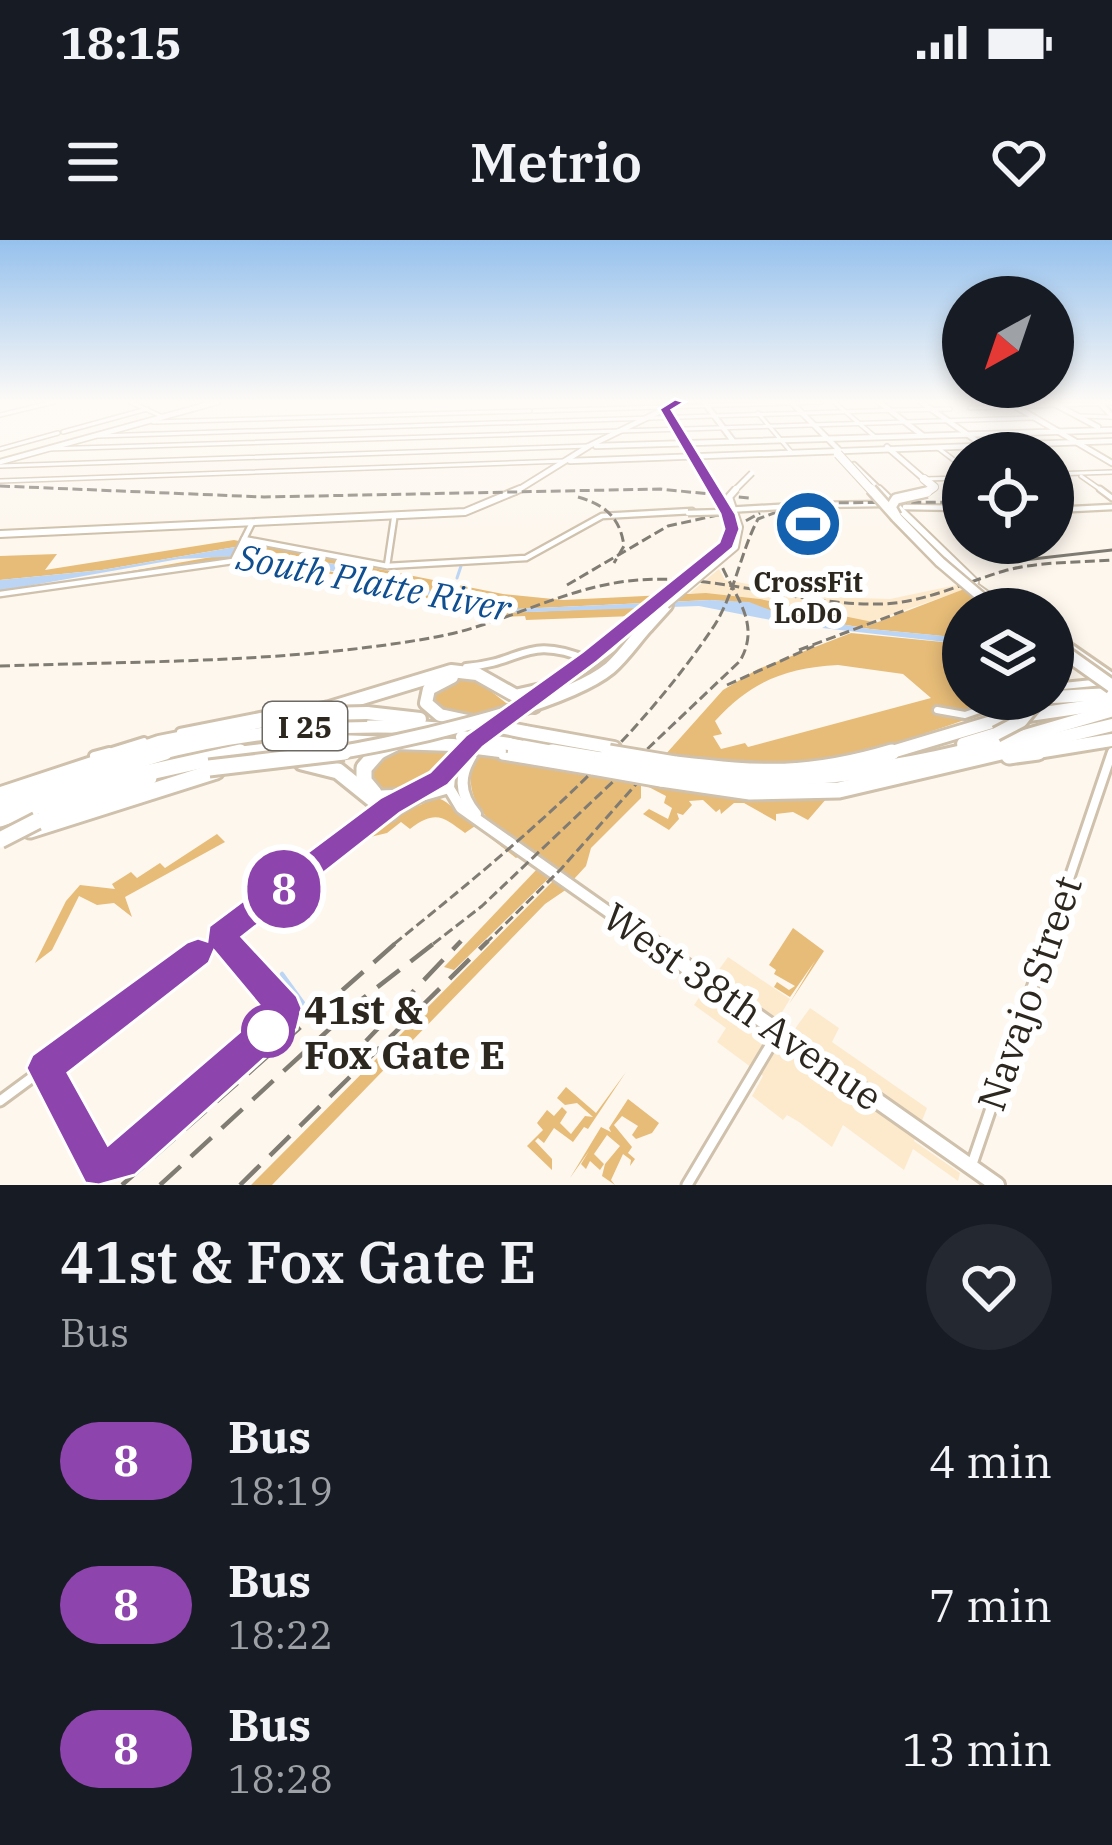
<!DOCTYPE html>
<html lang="en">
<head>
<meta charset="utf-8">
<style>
  body { margin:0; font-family:"IBM Plex Serif",serif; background:#242831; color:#f1f3f6; height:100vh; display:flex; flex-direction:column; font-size:45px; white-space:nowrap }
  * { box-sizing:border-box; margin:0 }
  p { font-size:39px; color:#9ea1a6 }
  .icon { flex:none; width:66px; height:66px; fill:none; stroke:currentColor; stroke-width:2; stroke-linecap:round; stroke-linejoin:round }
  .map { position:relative; height:945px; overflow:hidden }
  .panel { display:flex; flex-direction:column; background:#171b24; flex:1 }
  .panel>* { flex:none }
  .badge { padding:0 24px; border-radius:39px; font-size:42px; line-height:78px }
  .needle { width:78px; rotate:220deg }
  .buttons { position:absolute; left:942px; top:36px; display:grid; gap:24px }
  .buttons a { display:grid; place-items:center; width:132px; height:132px; border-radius:50%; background:#171b24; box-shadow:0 6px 18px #0003; font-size:60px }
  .map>.badge { position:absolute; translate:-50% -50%; box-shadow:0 0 0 6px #fff }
  .round { display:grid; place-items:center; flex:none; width:126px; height:126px; border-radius:63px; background:#242831 }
  .overview { display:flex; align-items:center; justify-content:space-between; height:204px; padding:0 60px }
  h1 { font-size:57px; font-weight:600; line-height:90px }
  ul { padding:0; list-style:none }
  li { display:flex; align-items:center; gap:36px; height:144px; padding:0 60px }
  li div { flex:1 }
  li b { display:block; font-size:45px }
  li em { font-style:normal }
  li .badge { min-width:132px; font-weight:700; text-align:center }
  .status { display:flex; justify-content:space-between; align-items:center; height:84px; padding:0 60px; background:#171b24; direction:ltr }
  .status svg { height:33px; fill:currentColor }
  header { display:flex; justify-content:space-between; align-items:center; height:156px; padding:0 60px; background:#171b24; font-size:54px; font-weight:600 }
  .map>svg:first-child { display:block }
  .built { fill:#fdeacd }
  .green { fill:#e7bc78; fill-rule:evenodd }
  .water { fill:#bcd5f4 }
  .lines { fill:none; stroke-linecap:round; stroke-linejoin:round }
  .stream-far1 { stroke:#bcd5f4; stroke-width:3 }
  .stream { stroke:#bcd5f4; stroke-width:4.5 }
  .minor-far4-casing { stroke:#cfc1ab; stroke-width:6 }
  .minor-far3-casing { stroke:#cfc1ab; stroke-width:9 }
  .minor-far2-casing { stroke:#cfc1ab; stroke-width:12 }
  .minor-far1-casing { stroke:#cfc1ab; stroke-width:14 }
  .minor-casing { stroke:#cfc1ab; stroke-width:15 }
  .major-far4-casing { stroke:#cfc1ab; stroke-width:8 }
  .major-far3-casing { stroke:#cfc1ab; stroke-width:10 }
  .major-far2-casing { stroke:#cfc1ab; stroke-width:15 }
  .major-far1-casing { stroke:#cfc1ab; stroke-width:16 }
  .major-casing { stroke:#cfc1ab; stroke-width:20 }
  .highway-far3-casing { stroke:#cfc1ab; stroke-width:10 }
  .highway-far2-casing { stroke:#cfc1ab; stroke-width:14 }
  .highway-far1-casing { stroke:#cfc1ab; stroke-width:18 }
  .highway-casing { stroke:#cfc1ab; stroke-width:21 }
  .minor-far4 { stroke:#fff; stroke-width:3 }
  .minor-far3 { stroke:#fff; stroke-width:4.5 }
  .minor-far2 { stroke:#fff; stroke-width:6 }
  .minor-far1 { stroke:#fff; stroke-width:8 }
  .minor { stroke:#fff; stroke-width:9 }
  .major-far4 { stroke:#fff; stroke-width:4.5 }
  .major-far3 { stroke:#fff; stroke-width:6 }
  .major-far2 { stroke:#fff; stroke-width:9 }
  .major-far1 { stroke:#fff; stroke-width:10 }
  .major { stroke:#fff; stroke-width:14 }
  .highway-far3 { stroke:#fff; stroke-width:8 }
  .highway-far2 { stroke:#fff; stroke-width:9 }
  .highway-far1 { stroke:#fff; stroke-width:12 }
  .highway { stroke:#fff; stroke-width:15 }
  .tram { stroke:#817c73; stroke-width:3 }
  .rail-far1 { stroke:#817c73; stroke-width:3; stroke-dasharray:10 4.5; stroke-linecap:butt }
  .rail { stroke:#817c73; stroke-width:4.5; stroke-dasharray:28 14; stroke-linecap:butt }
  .minor-bridge-casing { stroke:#cfc1ab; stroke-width:9; stroke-linecap:butt }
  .major-bridge-far2-casing { stroke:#cfc1ab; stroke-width:8; stroke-linecap:butt }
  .major-bridge-far1-casing { stroke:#cfc1ab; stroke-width:10; stroke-linecap:butt }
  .major-bridge-casing { stroke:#cfc1ab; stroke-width:15; stroke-linecap:butt }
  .highway-bridge-far3-casing { stroke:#cfc1ab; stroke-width:10; stroke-linecap:butt }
  .highway-bridge-far2-casing { stroke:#cfc1ab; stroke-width:14; stroke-linecap:butt }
  .highway-bridge-far1-casing { stroke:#cfc1ab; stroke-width:18; stroke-linecap:butt }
  .highway-bridge-casing { stroke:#cfc1ab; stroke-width:21; stroke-linecap:butt }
  .minor-bridge { stroke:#fff; stroke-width:4.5 }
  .major-bridge-far2 { stroke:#fff; stroke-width:4.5 }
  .major-bridge-far1 { stroke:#fff; stroke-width:6 }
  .major-bridge { stroke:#fff; stroke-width:9 }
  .highway-bridge-far3 { stroke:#fff; stroke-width:8 }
  .highway-bridge-far2 { stroke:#fff; stroke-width:9 }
  .highway-bridge-far1 { stroke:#fff; stroke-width:12 }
  .highway-bridge { stroke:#fff; stroke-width:15 }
  .line { fill:#8e44ad; stroke:#fff; stroke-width:3; fill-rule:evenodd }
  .stop-dot { fill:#fff; stroke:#8e44ad; stroke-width:6 }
  .labels { text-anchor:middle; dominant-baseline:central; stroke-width:12; stroke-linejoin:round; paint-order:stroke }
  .far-poi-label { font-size:27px; font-weight:bold; fill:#2d281f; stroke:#fff }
  .shield { fill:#fff; stroke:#6c6862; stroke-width:3 }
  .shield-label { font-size:30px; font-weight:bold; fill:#2d281f }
  .water-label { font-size:36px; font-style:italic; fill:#0f4f91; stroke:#fff }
  .near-street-label { font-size:39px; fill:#2d281f; stroke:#fff }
  .near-stop-label { font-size:39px; font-weight:bold; fill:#2d281f; stroke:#fff; text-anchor:start }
</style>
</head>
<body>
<div class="status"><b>18:15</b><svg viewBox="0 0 49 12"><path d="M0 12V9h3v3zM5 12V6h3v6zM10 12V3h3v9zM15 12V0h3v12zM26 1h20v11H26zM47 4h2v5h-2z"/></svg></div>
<header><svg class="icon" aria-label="menu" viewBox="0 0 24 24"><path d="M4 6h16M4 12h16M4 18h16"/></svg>Metrio<svg class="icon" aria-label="heart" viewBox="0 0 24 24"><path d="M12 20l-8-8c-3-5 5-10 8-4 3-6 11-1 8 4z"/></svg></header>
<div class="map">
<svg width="1112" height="945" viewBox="0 0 1112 945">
  <rect width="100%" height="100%" fill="#fdf7ee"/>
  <g class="built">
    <path d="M719 329 725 340 825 357 890 359 961 344 966 349 868 383 760 359 690 353Z"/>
    <path d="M728 717 790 759 778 779 715 735Z"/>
    <path d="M705 749 784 804 810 768 839 788 832 802 927 868 914 901 960 933 958 941 913 909 904 930 843 885 832 907 799 882 787 875 783 880 752 856 763 836 717 802 726 788 694 765Z"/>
  </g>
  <g class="green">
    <path d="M234 300 503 354 563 360 706 353 760 359 873 382 865 387 972 346 1002 369H963V398L870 389 781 374 748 363 710 360 517 369 444 356 376 331 235 307 102 330 0 340V316L57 314 45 330Z"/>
    <path d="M223 315 386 340 446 362 501 373 645 367 634 376 526 380 525 376 499 377 347 337 240 317 0 354Z"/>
    <path d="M851 393 963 404V459H1022C892 506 824 535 681 516L655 546 741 558H827L808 580 793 572 776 574V581L744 563H734L721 574 720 569 716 572 703 560 689 561 692 565 683 575 677 573 679 579 669 590 643 574 649 569 668 579 672 568 664 563 666 556 641 543V558L591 608 586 626 574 639C532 610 447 576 477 515L640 543 723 450 758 429ZM838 425 903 434 931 458 748 507 745 503 721 509 713 496 722 494 715 481C751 442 784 428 838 425Z"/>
    <path d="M464 438 479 442 510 466 467 479 433 468 432 450 451 439Z"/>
    <path d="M405 507 453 512 428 541 389 555 371 545 370 521Z"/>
    <path d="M436 558C450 560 455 574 468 579L520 616 516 618 475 586 465 593C445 579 437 568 410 589L401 582 387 593 370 597 386 580Z"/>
    <path d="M217 594 225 602 125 657 132 677 114 663 97 665 79 656 52 710 35 723 66 661 80 645 115 649 112 644 131 632 137 638 160 623 165 628Z"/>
    <path d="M538 628 550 637 454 730 444 727Z"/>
    <path d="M554 640 567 649 545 664 272 945H251Z"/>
    <path d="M793 688 824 711 789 764 815 721 790 757 774 747 777 742 789 750 795 746 774 734 776 730 769 725Z"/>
    <path d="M626 832 588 889 584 887 573 902 554 888 544 903 538 898 535 901 552 919V930L527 906 543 890 537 883 547 870 554 876 562 867 567 872 560 883 571 894 585 876 593 877 577 863 565 865 557 858 566 847 596 873Z"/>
    <path d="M628 859 659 883 652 893 636 899 632 895 638 886 622 876 614 885 632 907 628 913 635 919 630 926 631 920 623 914 611 940 615 945 602 936 605 924 620 906 607 895 594 914 604 924 600 930 590 921 586 929 581 924 589 911 570 938 601 887 611 892 609 888Z"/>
  </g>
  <path class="water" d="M235 307 376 331 444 356 516 369 710 360 749 362 781 374 870 389 955 397 963 398V404L796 385 699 366 501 373 446 362 397 342 244 316 179 319 0 351V340L102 330Z"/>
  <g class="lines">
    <path class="stream-far1" d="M457 338 461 326"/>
    <path class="stream" d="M282 734 308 770"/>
    <defs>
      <g id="minor-far4">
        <path d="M130 162 163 177"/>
        <path d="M834 162 874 196"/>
        <path d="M970 168 1112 163"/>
        <path d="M899 170 950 169"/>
        <path d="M534 171 821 162"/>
        <path d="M758 173 792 213"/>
        <path d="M0 175 54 162"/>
        <path d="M1080 176 1112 177"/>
        <path d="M153 182 530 171"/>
        <path d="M63 192 147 169"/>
        <path d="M98 196 898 170"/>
        <path d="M938 208 963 227"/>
        <path d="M0 209 58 193"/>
        <path d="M47 209 1035 178"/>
        <path d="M0 226 589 206"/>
        <path d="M1053 234 1112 232"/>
        <path d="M1081 236 1104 252"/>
        <path d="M925 239 963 238"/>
        <path d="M0 241 565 221"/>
      </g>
      <g id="minor-far3">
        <path d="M1100 249 1112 258"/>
        <path d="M812 265 882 264"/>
        <path d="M905 267 963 268"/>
        <path d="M1053 270 1112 267"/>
        <path d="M244 299 387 326 394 279"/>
        <path d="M387 326 526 318 602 276 692 271"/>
        <path d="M0 354 233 321 252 283"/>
      </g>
      <g id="minor-far2">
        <path d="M466 427C523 423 526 394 588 420"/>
        <path d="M1053 447 1103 442"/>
        <path d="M937 470 965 475 1011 459"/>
        <path d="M180 492 285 471"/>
        <path d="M99 515 144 501"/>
      </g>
      <g id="minor-far1">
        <path d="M94 516 109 512"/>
        <path d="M354 595 383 571"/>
        <path d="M213 704 387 575"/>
        <path d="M1047 704 1112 512"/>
      </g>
      <g id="minor">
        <path d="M0 861 217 701"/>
        <path d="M972 924 1048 701"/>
        <path d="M687 945 777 794"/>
      </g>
      <g id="major-far4">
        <path d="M661 162 715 252"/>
        <path d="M704 162 733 201"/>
        <path d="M791 162 842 213"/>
        <path d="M879 162 922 195"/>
        <path d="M921 162 984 206"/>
        <path d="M1008 162 1112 223"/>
        <path d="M1051 162 1098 187"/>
        <path d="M1099 162 1112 176"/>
        <path d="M596 206 1112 190"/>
        <path d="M887 207 924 239"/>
        <path d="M570 221 1112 201"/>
        <path d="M0 222 217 162"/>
        <path d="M854 225 882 252"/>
        <path d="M515 252 589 206 679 162"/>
      </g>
      <g id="major-far3">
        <path d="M879 249 975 342"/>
        <path d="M0 294 465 272 520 249"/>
        <path d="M972 344 1004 367"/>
      </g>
      <g id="major-far2">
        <path d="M1000 364 1007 369"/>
        <path d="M1053 397 1112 438"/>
        <path d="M543 451 633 382"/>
        <path d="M551 453 648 380"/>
        <path d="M464 515 496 486"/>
        <path d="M472 515 479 505"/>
      </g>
      <g id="major-far1">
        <path d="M467 512 451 526 449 548 461 568 654 704"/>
        <path d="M474 512C459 534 458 553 476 574"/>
        <path d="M417 552 449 526"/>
        <path d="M390 573 418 557 449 548"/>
      </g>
      <path id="major" d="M650 701 997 945"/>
      <path id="highway-far3" d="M924 239 934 247 927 252"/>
      <path id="highway-far2" d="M896 277 940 322"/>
      <g id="highway-far1">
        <path d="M647 386 666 365"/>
        <path d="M452 437 429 449 426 463 440 475 473 482"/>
        <path d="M519 455 546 449"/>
        <path d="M1053 457 1112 454"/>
        <path d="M367 473 420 479"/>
        <path d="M1001 473 1040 459"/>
        <path d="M525 492 614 508"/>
        <path d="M509 504 569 515"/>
        <path d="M963 504 996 494"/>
        <path d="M990 506 1110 471"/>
        <path d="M500 511 520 515"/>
        <path d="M121 515 159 502 329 468 451 431 477 434 534 466"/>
        <path d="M154 515C259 487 364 481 471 491"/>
        <path d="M221 515 336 501 453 505"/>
        <path d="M271 515 291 513"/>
        <path d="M375 515 395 505"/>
        <path d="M882 515 1002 479 1112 463"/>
        <path d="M953 515 992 505"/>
        <path d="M988 515 1112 485"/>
        <path d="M1019 515 1112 500"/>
      </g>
      <g id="highway">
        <path d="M503 512 593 527"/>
        <path d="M552 512 601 520"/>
        <path d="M1009 516 1038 512"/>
        <path d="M239 517 291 513"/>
        <path d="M302 522 338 531 390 573"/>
        <path d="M675 524C762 534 808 537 892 512"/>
        <path d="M668 531C771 546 864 536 965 512"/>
        <path d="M661 539 750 552 839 550 1001 512"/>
        <path d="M374 553 364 541V528L378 512"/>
        <path d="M0 555 130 512"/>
        <path d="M381 558 405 557"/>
        <path d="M0 564 165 512"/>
        <path d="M45 577 149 538"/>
        <path d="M0 579 110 541 240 512"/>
        <path d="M30 590 216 531"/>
      </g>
    </defs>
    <use href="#minor-far4" class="minor-far4-casing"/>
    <use href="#minor-far3" class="minor-far3-casing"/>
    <use href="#minor-far2" class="minor-far2-casing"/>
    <use href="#minor-far1" class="minor-far1-casing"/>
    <use href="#minor" class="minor-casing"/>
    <use href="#major-far4" class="major-far4-casing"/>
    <use href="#major-far3" class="major-far3-casing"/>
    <use href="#major-far2" class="major-far2-casing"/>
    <use href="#major-far1" class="major-far1-casing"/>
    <use href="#major" class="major-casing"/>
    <use href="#highway-far3" class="highway-far3-casing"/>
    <use href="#highway-far2" class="highway-far2-casing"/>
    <use href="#highway-far1" class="highway-far1-casing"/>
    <use href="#highway" class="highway-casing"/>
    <use href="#minor-far4" class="minor-far4"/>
    <use href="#minor-far3" class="minor-far3"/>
    <use href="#minor-far2" class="minor-far2"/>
    <use href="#minor-far1" class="minor-far1"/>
    <use href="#minor" class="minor"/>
    <use href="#major-far4" class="major-far4"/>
    <use href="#major-far3" class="major-far3"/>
    <use href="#major-far2" class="major-far2"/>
    <use href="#major-far1" class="major-far1"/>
    <use href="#major" class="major"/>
    <use href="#highway-far3" class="highway-far3"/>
    <use href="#highway-far2" class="highway-far2"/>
    <use href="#highway-far1" class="highway-far1"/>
    <use href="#highway" class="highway"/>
    <path class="tram" d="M1024 320 1112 310"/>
    <g class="rail-far1">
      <path d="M0 246 264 257 660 249 749 258"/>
      <path d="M578 257C605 265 620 277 624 306L614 323"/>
      <path d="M1053 258H1073"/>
      <path d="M567 345 668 286 759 266"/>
      <path d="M799 410 906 370"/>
      <path d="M0 426C145 421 293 423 436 397 502 385 561 349 628 341 713 331 796 366 881 364 924 363 963 343 1004 331 1039 321 1075 323 1112 320"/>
      <path d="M727 445 814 406"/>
      <path d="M394 704C511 609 627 515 712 389 734 357 740 313 758 279L801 263 963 262"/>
      <path d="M433 704 482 666 740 421C764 379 728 351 716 311L729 290 760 273"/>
      <path d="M485 704 561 629 662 515"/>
    </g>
    <g class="rail">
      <path d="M366 801 461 701"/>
      <path d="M122 945 398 701"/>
      <path d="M160 945 362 759 437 701"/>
      <path d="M240 945 488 701"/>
    </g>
    <defs>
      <g id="minor-bridge">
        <path d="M726 270 812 265"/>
        <path d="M688 273 727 272"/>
      </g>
      <path id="major-bridge-far2" d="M733 252 752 233"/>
      <g id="major-bridge-far1">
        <path d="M666 365 735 307 739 287 729 257 736 249"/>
        <path d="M652 367 730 299 731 283 715 252"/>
      </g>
      <path id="major-bridge" d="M633 382 655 364"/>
      <path id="highway-bridge-far3" d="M838 214 873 252"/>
      <g id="highway-bridge-far2">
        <path d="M871 249 896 277"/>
        <path d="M896 276 891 267 896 259 927 252"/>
        <path d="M940 322 993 367"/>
      </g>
      <g id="highway-bridge-far1">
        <path d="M989 364 995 369"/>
        <path d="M1064 412 1112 446"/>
        <path d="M322 474 367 473"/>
        <path d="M480 483 525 492"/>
        <path d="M996 494 1021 481 1039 459"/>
        <path d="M462 497 509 504"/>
        <path d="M453 505 500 511"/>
        <path d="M609 513 618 515"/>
        <path d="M320 515C384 507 563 467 610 428 624 416 635 399 647 386"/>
      </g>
      <g id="highway-bridge">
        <path d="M609 513 675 524"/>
        <path d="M601 520 668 531"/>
        <path d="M593 527 661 539"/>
        <path d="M209 528 344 512"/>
        <path d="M0 600 37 581"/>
      </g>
    </defs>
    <use href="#minor-bridge" class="minor-bridge-casing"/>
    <use href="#major-bridge-far2" class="major-bridge-far2-casing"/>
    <use href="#major-bridge-far1" class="major-bridge-far1-casing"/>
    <use href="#major-bridge" class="major-bridge-casing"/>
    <use href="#highway-bridge-far3" class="highway-bridge-far3-casing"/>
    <use href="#highway-bridge-far2" class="highway-bridge-far2-casing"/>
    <use href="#highway-bridge-far1" class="highway-bridge-far1-casing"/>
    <use href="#highway-bridge" class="highway-bridge-casing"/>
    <use href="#minor-bridge" class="minor-bridge"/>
    <use href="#major-bridge-far2" class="major-bridge-far2"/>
    <use href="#major-bridge-far1" class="major-bridge-far1"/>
    <use href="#major-bridge" class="major-bridge"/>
    <use href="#highway-bridge-far3" class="highway-bridge-far3"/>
    <use href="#highway-bridge-far2" class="highway-bridge-far2"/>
    <use href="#highway-bridge-far1" class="highway-bridge-far1"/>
    <use href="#highway-bridge" class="highway-bridge"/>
  </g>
  <linearGradient id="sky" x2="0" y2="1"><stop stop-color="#96c1ed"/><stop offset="0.55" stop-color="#fefbf7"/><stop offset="1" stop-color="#fefbf7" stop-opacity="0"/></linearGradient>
  <rect width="1112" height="294" fill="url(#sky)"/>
  <path class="line" d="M675 159 685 162 672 170 736 274 740 289 733 308 597 422 483 507 448 545 400 573 242 697 297 756 302 768 297 789 135 935 99 945 85 943 26 828 32 815 187 702 198 698 207 701 209 686 380 558 430 532 466 495 582 412 719 302 724 289 720 274 659 169ZM214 711 264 771 108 905 68 833 209 723Z"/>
  <defs>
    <symbol id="stadium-disc" viewBox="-11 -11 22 22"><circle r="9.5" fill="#1461b0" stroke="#fff"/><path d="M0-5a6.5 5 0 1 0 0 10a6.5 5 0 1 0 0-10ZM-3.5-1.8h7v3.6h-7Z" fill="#fff"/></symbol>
  </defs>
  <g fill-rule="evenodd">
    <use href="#stadium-disc" x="770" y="246" width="76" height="76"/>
  </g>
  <circle class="stop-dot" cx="268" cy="791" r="24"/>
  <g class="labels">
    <g class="far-poi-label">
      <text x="808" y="341">CrossFit<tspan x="808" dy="31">LoDo</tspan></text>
    </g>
    <rect class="shield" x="263" y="462" width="84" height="48" rx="9"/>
    <g class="shield-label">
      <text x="305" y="486">I 25</text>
    </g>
    <g class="water-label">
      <text transform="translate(374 342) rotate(11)">South Platte River</text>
    </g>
    <g class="near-street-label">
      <text transform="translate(1029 753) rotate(-71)">Navajo Street</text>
      <text transform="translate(743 766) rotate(35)">West 38th Avenue</text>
    </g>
    <g class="near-stop-label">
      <text x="304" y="769">41st &amp;<tspan x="304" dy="45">Fox Gate E</tspan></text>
    </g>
  </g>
</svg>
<div class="buttons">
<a><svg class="needle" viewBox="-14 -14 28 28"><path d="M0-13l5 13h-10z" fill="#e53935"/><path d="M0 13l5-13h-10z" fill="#9ea1a6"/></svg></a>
<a><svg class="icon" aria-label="locate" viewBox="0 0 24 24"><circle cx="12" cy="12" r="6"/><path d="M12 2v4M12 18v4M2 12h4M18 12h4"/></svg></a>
<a><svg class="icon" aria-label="layers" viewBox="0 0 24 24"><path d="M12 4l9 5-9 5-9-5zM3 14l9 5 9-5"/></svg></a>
</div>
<b class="badge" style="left:284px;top:649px;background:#8e44ad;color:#fff">8</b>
</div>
<section class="panel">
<div class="overview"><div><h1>41st &amp; Fox Gate E</h1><p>Bus</p></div><a class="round"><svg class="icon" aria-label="heart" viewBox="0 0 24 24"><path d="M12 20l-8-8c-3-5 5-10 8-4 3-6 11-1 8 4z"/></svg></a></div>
<ul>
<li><span class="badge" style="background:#8e44ad;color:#fff">8</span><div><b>Bus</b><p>18:19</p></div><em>4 min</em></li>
<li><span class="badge" style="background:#8e44ad;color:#fff">8</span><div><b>Bus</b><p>18:22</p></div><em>7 min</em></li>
<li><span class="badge" style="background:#8e44ad;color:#fff">8</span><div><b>Bus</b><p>18:28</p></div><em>13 min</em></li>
</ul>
</section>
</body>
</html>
